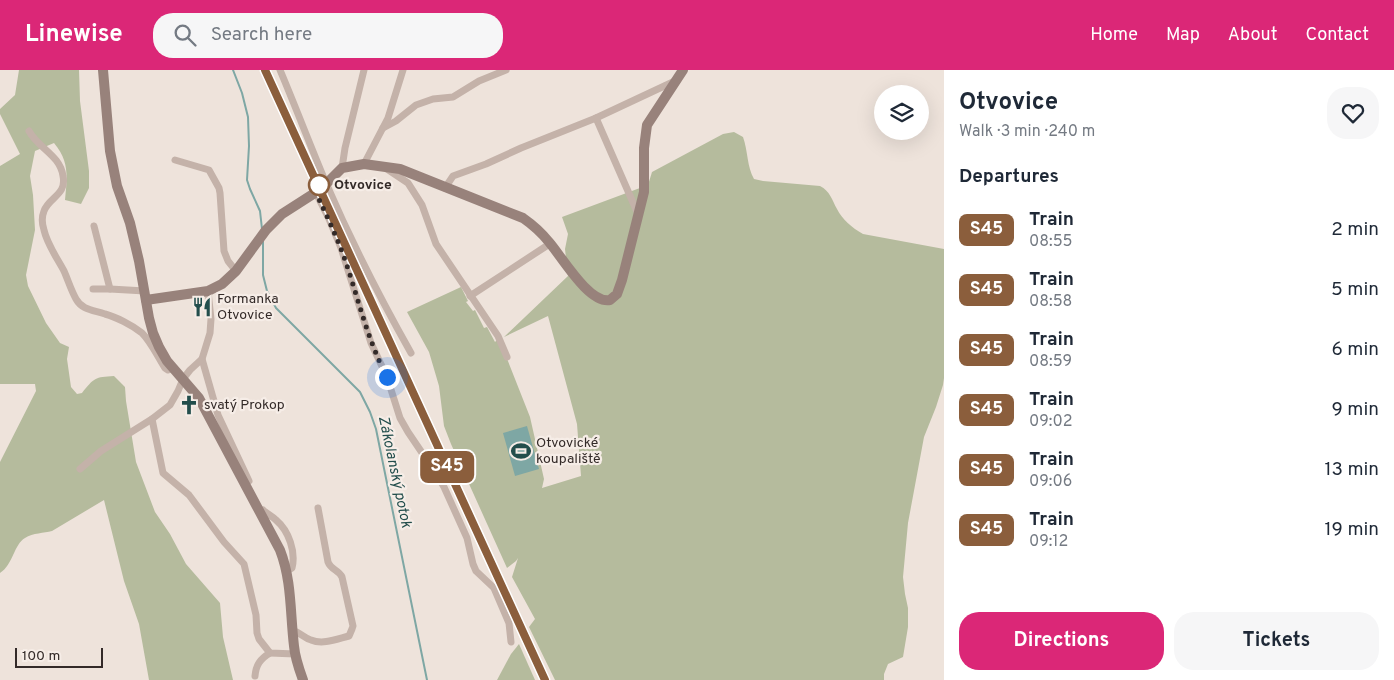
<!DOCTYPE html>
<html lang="en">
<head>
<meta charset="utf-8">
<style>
  body { margin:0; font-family:Overpass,sans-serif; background:#f6f6f7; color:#1f2937; height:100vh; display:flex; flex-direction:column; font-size:19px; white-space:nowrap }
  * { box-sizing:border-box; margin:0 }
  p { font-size:16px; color:#747a83 }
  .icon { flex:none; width:28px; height:28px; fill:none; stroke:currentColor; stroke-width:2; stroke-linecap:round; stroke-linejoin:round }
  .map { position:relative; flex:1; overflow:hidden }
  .details { display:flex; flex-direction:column; background:#fff; width:450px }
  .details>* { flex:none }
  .badge { padding:0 10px; border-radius:8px; font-size:18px; line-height:32px }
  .tools { position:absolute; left:874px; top:15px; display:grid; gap:10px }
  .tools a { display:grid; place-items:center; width:55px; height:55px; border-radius:50%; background:#fff; box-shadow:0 5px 20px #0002; font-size:25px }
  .scale { position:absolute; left:15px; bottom:12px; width:88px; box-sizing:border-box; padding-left:5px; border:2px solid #332a28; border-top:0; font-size:14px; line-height:18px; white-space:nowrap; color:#332a28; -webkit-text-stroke:4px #f6ede7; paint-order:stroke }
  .you { position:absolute; width:25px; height:25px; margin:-12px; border:4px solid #fff; border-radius:50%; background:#1a73e8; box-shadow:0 0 0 8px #1a73e833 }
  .map>.badge { position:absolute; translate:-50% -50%; box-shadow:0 0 0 2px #fff }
  h2 { padding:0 15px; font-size:19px; line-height:45px }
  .round { display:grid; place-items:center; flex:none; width:52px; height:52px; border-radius:20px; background:#f6f6f7 }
  .head { display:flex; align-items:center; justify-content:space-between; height:85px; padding:0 15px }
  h1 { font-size:24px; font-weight:700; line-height:38px }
  .action { display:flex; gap:10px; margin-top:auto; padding:10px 15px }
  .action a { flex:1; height:58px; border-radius:20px; background:#db2777; color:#fff; font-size:20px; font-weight:700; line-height:58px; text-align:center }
  .action a+a { background:#f6f6f7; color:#1f2937 }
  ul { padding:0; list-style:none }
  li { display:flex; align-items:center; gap:15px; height:60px; padding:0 15px }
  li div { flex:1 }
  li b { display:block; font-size:19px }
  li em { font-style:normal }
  li .badge { min-width:55px; font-weight:700; text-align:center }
  header { display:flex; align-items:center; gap:30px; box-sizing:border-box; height:70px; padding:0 25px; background:#db2777; color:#fff }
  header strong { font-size:24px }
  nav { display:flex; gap:28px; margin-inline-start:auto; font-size:18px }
  .search { width:350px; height:45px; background:#f6f6f7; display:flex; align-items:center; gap:12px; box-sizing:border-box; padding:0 18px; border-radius:20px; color:#747a83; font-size:19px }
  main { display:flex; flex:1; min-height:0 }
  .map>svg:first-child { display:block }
  .green { fill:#b5bb9d }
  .water { fill:#7ea7a4 }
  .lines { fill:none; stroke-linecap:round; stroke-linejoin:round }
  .stream { stroke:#7ea7a4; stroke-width:2 }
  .street { stroke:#c4b2a9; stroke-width:7 }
  .secondary { stroke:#98827b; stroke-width:10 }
  .rail { stroke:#332a28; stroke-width:2; stroke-dasharray:1 4; stroke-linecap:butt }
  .line-casing { stroke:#fff; stroke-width:11 }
  .line { stroke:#8b5e3c; stroke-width:8 }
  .walk { stroke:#332a28; stroke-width:5; stroke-dasharray:0 9 }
  .stop-dot { fill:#fff; stroke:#8b5e3c; stroke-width:2.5 }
  .labels { text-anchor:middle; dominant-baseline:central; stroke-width:4.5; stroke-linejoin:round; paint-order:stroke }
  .stop-label { font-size:14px; font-weight:bold; fill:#332a28; stroke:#f6ede7; text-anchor:start }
  .poi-label { font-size:14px; fill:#332a28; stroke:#f6ede7; text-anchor:start }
  .water-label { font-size:15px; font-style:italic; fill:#234e4c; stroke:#f6ede7 }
</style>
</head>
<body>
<header>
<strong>Linewise</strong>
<div class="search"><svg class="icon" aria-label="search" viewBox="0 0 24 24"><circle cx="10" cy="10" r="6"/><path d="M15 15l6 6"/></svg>Search here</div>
<nav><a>Home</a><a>Map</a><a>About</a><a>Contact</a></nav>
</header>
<main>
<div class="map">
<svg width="944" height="610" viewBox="0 0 944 610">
  <rect width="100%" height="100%" fill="#eee3db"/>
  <g class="green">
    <path d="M19 0H79L80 31 89 101V118L81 134 65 130C67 108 70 92 54 73L35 81 30 106 33 125 35 160 26 205 28 216 46 253 60 273 69 277 67 289 71 317 77 324 82 323C94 308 95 307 114 306L125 317 126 331 136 392 155 442 170 464 186 494 220 533 223 567 233 610H149L139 554 124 511 104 430 52 461C44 463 33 463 25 468 14 474 13 495 0 503V392L36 321 35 314H0V96L20 84 0 44V39L15 25Z"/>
    <path d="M734 62 743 67C748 81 747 97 754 109L763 111 820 116C830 121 832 130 837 139 842 149 852 158 863 164L944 179V308L943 315 936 337 924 367 908 453 903 507 905 524 908 538V557L903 587 888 594 884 604V610H555L529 557 535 549 512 507 518 488 516 491 507 498 451 374 444 356 439 316 429 282 407 242 461 217 468 231 466 232 473 241 475 240 484 258 487 257 495 272 497 270 504 281 530 347 544 409 542 418 581 406 577 354 548 246 504 267 568 206 565 179 568 164 562 147 648 115 652 102 723 64Z"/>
    <path d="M519 574 535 610H497L511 584Z"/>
  </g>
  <path class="water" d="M527 356 539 399 515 406 503 363Z"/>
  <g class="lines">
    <g class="stream">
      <path d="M233 0 242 23 248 47 249 76 247 110 250 119 260 141 262 159"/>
      <path d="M263 171V205L267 221 276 238 360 322 370 342 376 359 427 610"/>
    </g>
    <g class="street">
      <path d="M280 0C296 38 310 75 326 113 351 171 380 228 411 283"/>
      <path d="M596 48 638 144"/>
      <path d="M383 58 396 51 416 35 433 29 453 27 479 11 506 0"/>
      <path d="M29 61C38 78 60 85 63 106 67 125 49 127 44 141 42 146 42 154 44 160 47 174 57 188 64 201 68 210 71 220 76 229 82 240 93 240 105 244 116 247 132 255 142 263 151 272 158 287 165 298L168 300 173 298"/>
      <path d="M175 90 209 100 219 118 220 123 224 181 228 191 236 201"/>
      <path d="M364 94 388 48 403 0"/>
      <path d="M342 98 345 78 364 0"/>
      <path d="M387 99 408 113 422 135 436 174 498 266 507 287"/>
      <path d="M445 118 453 106 486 94 521 78 596 48 675 11"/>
      <path d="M316 123 329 149 341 178 371 273 387 307 400 348 408 362 435 402 444 417 467 468 473 494 476 501 494 518 509 553 511 572"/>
      <path d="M94 156 110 219"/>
      <path d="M93 219H110L145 221"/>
      <path d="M208 221 211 249 210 263 202 289 218 345 249 411"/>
      <path d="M470 226 551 173"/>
      <path d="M202 289 190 300 183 309 178 321 170 335 152 349 163 403 189 425 224 472 244 494 256 545 257 563 259 569 270 583 295 584"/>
      <path d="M80 399 101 381 152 349"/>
      <path d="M263 440C267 444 272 446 276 450 289 461 296 482 292 498L287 501"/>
      <path d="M293 561C300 562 304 568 311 570 323 575 337 569 349 566L352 559 353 556 342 507C339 500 331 500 328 492L318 438"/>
      <path d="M255 606C256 595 260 589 270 583"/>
    </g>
    <g class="secondary">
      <path d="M103 0 110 81 117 116 130 153 139 191 149 248 153 263 159 277 167 291 199 328 280 480C292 511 290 543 294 576 295 588 299 599 303 610"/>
      <path d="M146 230 208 221 222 214 236 201 266 160 282 144 321 119 342 98 364 94 400 99 523 148C533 155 541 162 549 172 562 187 589 234 610 230L617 224 622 210 644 122V78L647 55 683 0"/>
    </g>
    <path class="rail" d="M265 0 545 610"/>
  </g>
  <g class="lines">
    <defs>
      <path id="line" d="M265 0 545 610"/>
    </defs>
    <use href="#line" class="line-casing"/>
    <use href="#line" class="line"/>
    <path class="walk" d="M319 115 320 119 316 123C326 144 336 165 344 187 358 227 367 269 387 307"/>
  </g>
  <defs>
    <symbol id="restaurant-bare" viewBox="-9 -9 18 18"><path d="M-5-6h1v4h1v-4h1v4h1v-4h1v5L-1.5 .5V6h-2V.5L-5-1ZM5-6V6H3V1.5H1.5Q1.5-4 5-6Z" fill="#234e4c" stroke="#f6ede7" stroke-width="2.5" paint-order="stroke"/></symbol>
    <symbol id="church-bare" viewBox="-9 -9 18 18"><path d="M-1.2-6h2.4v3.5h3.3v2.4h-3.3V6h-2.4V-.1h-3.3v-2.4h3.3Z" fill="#234e4c" stroke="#f6ede7" stroke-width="2.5" paint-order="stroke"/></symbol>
    <symbol id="stadium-bare" viewBox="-9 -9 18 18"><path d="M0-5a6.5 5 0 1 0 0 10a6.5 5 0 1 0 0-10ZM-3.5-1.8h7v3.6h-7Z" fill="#234e4c" stroke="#f6ede7" stroke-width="2.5" paint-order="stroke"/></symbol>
  </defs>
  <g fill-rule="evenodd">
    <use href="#restaurant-bare" x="188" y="223" width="28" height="28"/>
    <use href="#church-bare" x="175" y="321" width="28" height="28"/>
    <use href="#stadium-bare" x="507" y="367" width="28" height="28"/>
  </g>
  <circle class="stop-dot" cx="319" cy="115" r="10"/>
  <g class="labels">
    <g class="stop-label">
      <text x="334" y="115">Otvovice</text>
    </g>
    <g class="poi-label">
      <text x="217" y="229">Formanka<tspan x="217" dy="16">Otvovice</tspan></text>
      <text x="204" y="335">svatý Prokop</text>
      <text x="536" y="373">Otvovické<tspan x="536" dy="16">koupaliště</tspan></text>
    </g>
    <g class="water-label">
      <text transform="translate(394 402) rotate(78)">Zákolanský potok</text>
    </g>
  </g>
</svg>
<div class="tools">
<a><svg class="icon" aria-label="layers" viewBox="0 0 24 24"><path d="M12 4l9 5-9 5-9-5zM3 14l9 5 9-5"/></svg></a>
</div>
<div class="scale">100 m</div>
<div class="you" style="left:387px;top:307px"></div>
<b class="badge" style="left:447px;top:397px;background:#8b5e3c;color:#fff">S45</b>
</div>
<section class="details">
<div class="head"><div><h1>Otvovice</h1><p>Walk · 3 min · 240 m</p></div><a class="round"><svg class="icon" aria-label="heart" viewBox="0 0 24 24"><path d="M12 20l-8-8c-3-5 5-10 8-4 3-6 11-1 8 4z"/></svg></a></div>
<h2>Departures</h2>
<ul>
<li><span class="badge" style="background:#8b5e3c;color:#fff">S45</span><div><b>Train</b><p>08:55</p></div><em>2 min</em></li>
<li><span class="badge" style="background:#8b5e3c;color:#fff">S45</span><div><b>Train</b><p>08:58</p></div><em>5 min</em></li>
<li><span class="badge" style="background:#8b5e3c;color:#fff">S45</span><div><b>Train</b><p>08:59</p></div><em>6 min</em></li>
<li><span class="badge" style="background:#8b5e3c;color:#fff">S45</span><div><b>Train</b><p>09:02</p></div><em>9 min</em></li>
<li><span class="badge" style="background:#8b5e3c;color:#fff">S45</span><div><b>Train</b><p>09:06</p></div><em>13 min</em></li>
<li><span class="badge" style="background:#8b5e3c;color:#fff">S45</span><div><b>Train</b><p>09:12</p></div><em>19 min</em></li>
</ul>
<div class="action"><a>Directions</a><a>Tickets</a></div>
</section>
</main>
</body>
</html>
